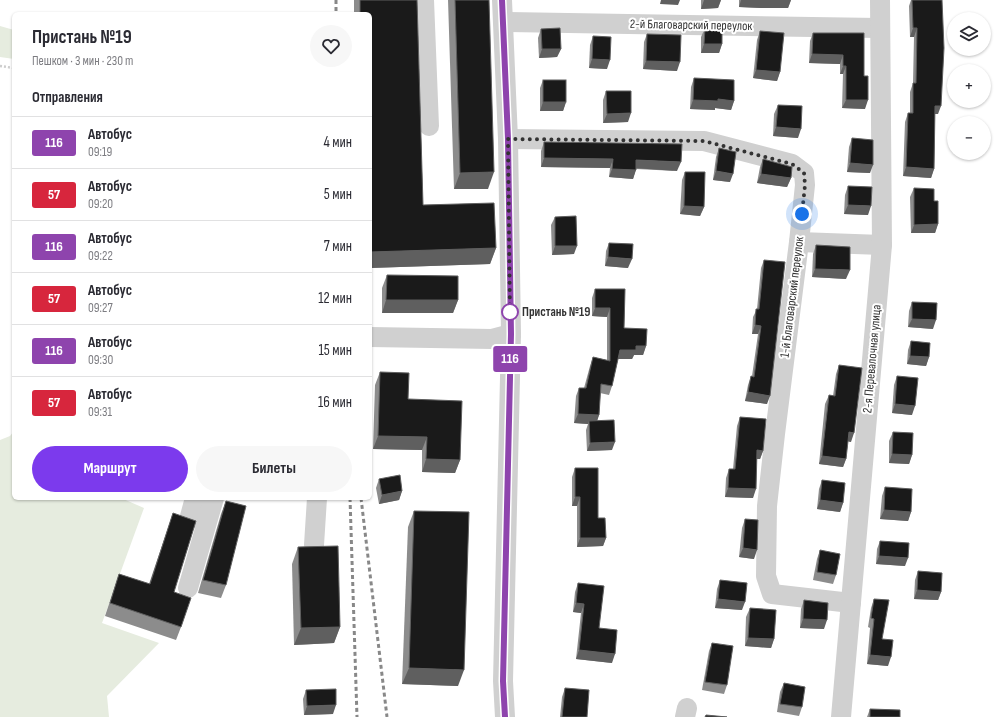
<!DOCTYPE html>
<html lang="ru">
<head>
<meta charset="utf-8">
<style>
  body { margin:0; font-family:"Sofia Sans Condensed",sans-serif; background:#f7f7f7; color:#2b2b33; height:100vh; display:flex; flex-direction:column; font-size:15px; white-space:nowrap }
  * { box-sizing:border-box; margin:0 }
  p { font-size:13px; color:#7c7c81 }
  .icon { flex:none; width:22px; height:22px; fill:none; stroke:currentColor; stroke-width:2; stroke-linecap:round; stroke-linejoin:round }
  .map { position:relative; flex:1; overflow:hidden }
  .panel { position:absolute; left:12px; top:12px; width:360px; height:488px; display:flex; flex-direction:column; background:#fff; border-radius:6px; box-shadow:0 1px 3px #0004 }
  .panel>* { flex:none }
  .badge { padding:0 8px; border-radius:3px; font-size:14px; line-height:26px }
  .buttons { position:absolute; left:947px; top:12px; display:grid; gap:8px }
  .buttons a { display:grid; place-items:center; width:44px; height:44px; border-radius:50%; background:#fff; box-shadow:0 1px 3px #0004; font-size:20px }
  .you { position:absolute; width:20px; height:20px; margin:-10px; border:3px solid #fff; border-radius:50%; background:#1a73e8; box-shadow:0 0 0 6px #1a73e833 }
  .map>.badge { position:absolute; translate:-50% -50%; box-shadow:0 0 0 2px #fff }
  h2 { padding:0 20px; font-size:15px; line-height:36px }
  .round { display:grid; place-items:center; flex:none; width:42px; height:42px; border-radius:21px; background:#f7f7f7 }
  .head { display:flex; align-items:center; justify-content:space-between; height:68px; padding:0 20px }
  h1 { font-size:19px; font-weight:700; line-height:30px }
  .primary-button { display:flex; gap:8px; margin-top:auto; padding:8px 20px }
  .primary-button a { flex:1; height:46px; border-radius:24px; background:#7c3aed; color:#fff; font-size:16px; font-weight:700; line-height:46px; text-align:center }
  .primary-button a+a { background:#f7f7f7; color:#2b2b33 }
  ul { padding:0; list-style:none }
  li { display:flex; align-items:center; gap:12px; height:52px; padding:0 20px; border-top:1px solid #e1e1e2 }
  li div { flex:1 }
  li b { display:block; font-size:15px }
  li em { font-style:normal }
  li .badge { min-width:44px; font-weight:700; text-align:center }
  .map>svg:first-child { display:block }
  .green { fill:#e6ecdf }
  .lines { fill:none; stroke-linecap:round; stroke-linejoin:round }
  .path { stroke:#cdcdcd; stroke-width:2.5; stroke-dasharray:2 2; stroke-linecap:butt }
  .minor { stroke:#d0d0d0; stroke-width:20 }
  .rail { stroke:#888; stroke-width:3; stroke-dasharray:4 3; stroke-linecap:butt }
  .wall { fill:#8c8c8c }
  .shaded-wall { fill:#5f5f5f }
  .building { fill:#1a1a1a; stroke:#5f5f5f }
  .line-casing { stroke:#fff; stroke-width:9 }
  .line { stroke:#8e44ad; stroke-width:6 }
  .walk { stroke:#333; stroke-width:4; stroke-dasharray:0 7.2 }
  .stop-dot { fill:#fff; stroke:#8e44ad; stroke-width:2 }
  .labels { text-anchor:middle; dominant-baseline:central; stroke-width:4; stroke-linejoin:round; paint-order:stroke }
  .street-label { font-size:13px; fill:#333; stroke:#fff }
  .stop-label { font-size:13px; font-weight:bold; fill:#333; stroke:#fff; text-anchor:start }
</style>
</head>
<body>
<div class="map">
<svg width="1003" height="717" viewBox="0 0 1003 717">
  <rect width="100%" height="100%" fill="#fff"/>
  <g class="green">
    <path d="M0 26 14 30V59L0 57Z"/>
    <path d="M14 431V498H121L144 508 102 623 159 643 107 696 109 717H0V440L10 436Z"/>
  </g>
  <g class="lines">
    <path class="path" d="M0 66 14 68"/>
    <g class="minor">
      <path d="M424 0 429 126"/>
      <path d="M502 0 508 139 511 334 503 681 505 717"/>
      <path d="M503 22 879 28"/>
      <path d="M508 139 704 141 792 164 804 173 805 185 799 242 775 434 767 506 766 576 772 594 851 603"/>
      <path d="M799 242 882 245"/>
      <path d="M370 337 492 339 511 334"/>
      <path d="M189 520 195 498"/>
      <path d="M314 545 317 498"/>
      <path d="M188 588 214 498"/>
      <path d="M685 717 687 708"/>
      <path d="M841 717 882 245 880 0"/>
    </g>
    <g class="rail">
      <path d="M336 0V14"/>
      <path d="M350 498 357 717"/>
      <path d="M361 498 387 717"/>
    </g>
  </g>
  <g class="wall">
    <path d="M354 0H417L423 205 496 248 490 264 370 268V14H354Z"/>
    <path d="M448 0H489L488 189H454Z"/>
    <path d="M701 0H721L718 8 701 9Z"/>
    <path d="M739 0H791L788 8H761L739 7Z"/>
    <path d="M911 0H942L938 114H935L934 169 931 178 903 176 905 122 908 113H910V92L913 83 914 37H910L909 6Z"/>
    <path d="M705 28 722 44 719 53H701V37Z"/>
    <path d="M541 29 561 49 557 57 539 58 538 38Z"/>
    <path d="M760 31 780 72 777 81 753 78 757 40Z"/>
    <path d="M813 33H864V76L865 109 842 108 843 74H840V64L809 63 810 41Z"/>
    <path d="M647 34 677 71 643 69 644 42Z"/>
    <path d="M593 36 607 69 589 68 590 45Z"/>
    <path d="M694 78 734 101 731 110 715 108V110L690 109 691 87Z"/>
    <path d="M543 80 566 102 563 111H540V88Z"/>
    <path d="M606 91 628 122 603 123V100Z"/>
    <path d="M778 105 798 138 773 136 774 114Z"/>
    <path d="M852 138 870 173 847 172 849 147Z"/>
    <path d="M544 142 677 171 636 169 633 179 609 177 610 168 541 167V151Z"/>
    <path d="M719 148 730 182 713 180 716 157Z"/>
    <path d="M763 159 791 178 787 187 757 183 760 167Z"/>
    <path d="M685 172 704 207 700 216 680 214 682 180Z"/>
    <path d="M848 186 868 215 844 214 845 195Z"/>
    <path d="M914 188 934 201 938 224 935 233H911L910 197Z"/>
    <path d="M555 217 574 254 552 255 551 225Z"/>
    <path d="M609 243 628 268 605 266 606 251Z"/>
    <path d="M816 245 846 279 812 277 813 254Z"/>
    <path d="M764 260 767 404 745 401 748 385 751 376H752L758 334H752L753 317 757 309 761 268Z"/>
    <path d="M387 275 458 300 453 313H382V288Z"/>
    <path d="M595 289H625L624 328 646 346 643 355H634L632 359H618L612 386 609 395 600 393 599 415 597 421 612 450 587 451 586 430 588 424 574 423 576 396 579 388H584L590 366 593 357 607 360V317L592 316V298Z"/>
    <path d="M912 302 933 329 908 327 909 311Z"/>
    <path d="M911 341 929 357 926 366 907 364 908 350Z"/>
    <path d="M839 365 851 442 848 441 846 459 843 467 819 464 825 404 829 395 833 396 836 374Z"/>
    <path d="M380 372 408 399 460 460 455 473 422 472V450L373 449 375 385Z"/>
    <path d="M897 376 912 415 892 413 894 385Z"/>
    <path d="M740 417 763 451 760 459H757L753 498 725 497 726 478 729 469H733L737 426Z"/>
    <path d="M893 432 912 455 909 464 889 463V441Z"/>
    <path d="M575 468 606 538 603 546 577 547V506H572V477Z"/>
    <path d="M379 479 402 491 399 500 379 504 376 488Z"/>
    <path d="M822 480 843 503 840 512 817 509 819 489Z"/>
    <path d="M885 487 911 512 908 521 880 519 882 496Z"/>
    <path d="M226 501V585L221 598 198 593 221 514Z"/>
    <path d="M414 511 458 686 402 684 408 527Z"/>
    <path d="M173 513 174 592 181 627 176 640 105 616 119 574 149 584Z"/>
    <path d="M745 519 754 559 739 557 742 528Z"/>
    <path d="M880 541 905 566 876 564 877 549Z"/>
    <path d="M298 547 340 627 334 643 294 645 292 564Z"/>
    <path d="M820 550 836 575 833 584 813 580 817 559Z"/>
    <path d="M918 571 941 592 938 600 914 599 915 580Z"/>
    <path d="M720 580 742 610 715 608 717 589Z"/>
    <path d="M578 583 599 628 612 663 576 659 581 613 573 612 575 592Z"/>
    <path d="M874 599 882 639 888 666 867 664 870 628 868 627 871 608Z"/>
    <path d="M804 600 824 629 800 628 801 609Z"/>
    <path d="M750 608 774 639 771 648 745 646 746 617Z"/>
    <path d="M712 643 727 685 724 694 702 690 709 651Z"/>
    <path d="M784 683 802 707 799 716 777 712 780 692Z"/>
    <path d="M565 688 587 717H560L562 697Z"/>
    <path d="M306 690 333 714 304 715 303 699Z"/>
    <path d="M870 709 900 717H867Z"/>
  </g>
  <g class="shaded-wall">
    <path d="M661 0H680L678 5 660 4Z"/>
    <path d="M704 0H721L718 8 701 9Z"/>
    <path d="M741 0H791L788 8H761L739 7Z"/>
    <path d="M913 28H917L914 37H910Z"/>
    <path d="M704 44H722L719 53H701Z"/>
    <path d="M542 49H561L557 57 539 58Z"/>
    <path d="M812 54 843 55 840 64 809 63Z"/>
    <path d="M592 59 610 60 607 69 589 68Z"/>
    <path d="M646 61 680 62 677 71 643 69Z"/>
    <path d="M843 66H846L843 74H840Z"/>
    <path d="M756 70 780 72 777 81 753 78Z"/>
    <path d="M718 99 734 101 731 110 715 108V110L690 109 693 100Z"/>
    <path d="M846 100H868L865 109 842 108Z"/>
    <path d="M543 102H566L563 111H540Z"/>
    <path d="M935 106H941L938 114H932Z"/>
    <path d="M631 113 628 122 603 123 607 114Z"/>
    <path d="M776 127 801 129 798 138 773 136Z"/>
    <path d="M544 158 613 159 610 168 541 167Z"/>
    <path d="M636 160 681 162 677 171 633 168Z"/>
    <path d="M850 163 873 165 870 173 847 172Z"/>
    <path d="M906 167 934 169 931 178 903 176Z"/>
    <path d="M612 169 636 170 633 179 609 177Z"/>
    <path d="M716 171 733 174 730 182 713 180Z"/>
    <path d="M494 172 488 189H454L460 173Z"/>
    <path d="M761 174 791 178 787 187 757 183Z"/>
    <path d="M848 205 871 206 868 215 844 214Z"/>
    <path d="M684 206 704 207 700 216 680 214Z"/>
    <path d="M938 224 935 233H911L914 225Z"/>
    <path d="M555 246H577L574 254 552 255Z"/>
    <path d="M496 248 490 264 370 268V252Z"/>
    <path d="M608 257 632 259 628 268 605 266Z"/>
    <path d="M815 269 850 270 846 279 812 277Z"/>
    <path d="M386 300H458L453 313H382Z"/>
    <path d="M595 308H610L607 317 592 316Z"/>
    <path d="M912 319 936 320 933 329 908 327Z"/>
    <path d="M755 325 761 326 758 334H752Z"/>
    <path d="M636 346H646L643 355H634L632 359H617L620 350Z"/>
    <path d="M910 356 929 357 926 366 907 364Z"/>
    <path d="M748 392 770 396 767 404 745 401Z"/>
    <path d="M895 404 915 406 912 415 892 413Z"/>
    <path d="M578 414 599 415 596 424 589 421 588 424 574 423Z"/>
    <path d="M849 432 854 433 851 442 846 441Z"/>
    <path d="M378 436 427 437 422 450 373 449Z"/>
    <path d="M615 442 612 450 587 451 590 443Z"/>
    <path d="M757 450 763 451 760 459H754Z"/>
    <path d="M892 454 912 455 909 464 889 463Z"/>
    <path d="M822 456 846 459 843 467 819 464Z"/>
    <path d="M426 459 460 460 455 473 422 472Z"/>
    <path d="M728 488 756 489 753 498 725 497Z"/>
    <path d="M402 491 399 500 379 504 382 495Z"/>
    <path d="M575 497H580L577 506H572Z"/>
    <path d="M820 500 843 503 840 512 817 509Z"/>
    <path d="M884 510 911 512 908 521 880 519Z"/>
    <path d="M580 538H606L603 546 577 547Z"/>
    <path d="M743 548 757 550 754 559 739 557Z"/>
    <path d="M879 556 908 558 905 566 876 564Z"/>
    <path d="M917 590 941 592 938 600 914 599Z"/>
    <path d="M718 599 745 602 742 610 715 608Z"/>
    <path d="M576 603 584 604 581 613 573 612Z"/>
    <path d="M803 619 827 620 824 629 800 628Z"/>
    <path d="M340 627 334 643 294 645 301 628Z"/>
    <path d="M748 638 774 639 771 648 745 646Z"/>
    <path d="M579 650 615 654 612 663 576 659Z"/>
    <path d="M870 655 891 657 888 666 867 664Z"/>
    <path d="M409 668 464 670 458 686 402 684Z"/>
    <path d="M336 705 333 714 304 715 307 706Z"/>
  </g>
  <g class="building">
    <path d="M360 0H417L423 205 494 203 496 248 370 252V14H360Z"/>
    <path d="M455 0H489L494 172 460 173Z"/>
    <path d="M912 0H942L944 48 941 106H935L934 169 906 167 908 113H913V83H916L917 28H913Z"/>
    <path d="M560 28 561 49H542L541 29Z"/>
    <path d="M705 28 722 29V44H704Z"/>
    <path d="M760 31 784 33 780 72 756 70Z"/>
    <path d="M813 33H864V76H868V100H846V66H843V55L812 54Z"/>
    <path d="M647 34 681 35 680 62 646 61Z"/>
    <path d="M593 36 611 37 610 60 592 59Z"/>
    <path d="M694 78 734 80V101L718 99V101L693 100Z"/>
    <rect x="543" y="80" width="23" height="22"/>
    <path d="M606 91H631V113L607 114Z"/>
    <path d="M778 105 802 106 801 129 776 127Z"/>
    <path d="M852 138 873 140V165L850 163Z"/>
    <path d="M544 142 682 144 681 162 636 160V170L612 169 613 159 544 158Z"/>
    <path d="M719 148 736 152 733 174 716 171Z"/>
    <path d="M763 159 792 167 791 178 761 174Z"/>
    <path d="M685 172H705L704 207 684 206Z"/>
    <path d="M848 186 872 187 871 206 848 205Z"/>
    <path d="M914 188 934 189V201H938V224L914 225Z"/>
    <path d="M576 216 577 246H555V217Z"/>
    <path d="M609 243 633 244 632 259 608 257Z"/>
    <path d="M816 245 850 247V270L815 269Z"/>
    <path d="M764 260 785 262 770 396 748 392 751 376 754 377 761 326 755 325 756 309H759Z"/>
    <path d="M387 275 458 276V300H386Z"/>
    <path d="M595 289H625L624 328 647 329 646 346H636V350H620L612 386 601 384 599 415 578 414 579 388H586L593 357 610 361V308H595Z"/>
    <path d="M912 302 937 303 936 320 912 319Z"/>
    <path d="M911 341 930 343 929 357 910 356Z"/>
    <path d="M839 365 862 368 854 433 849 432 846 459 822 456 829 395 835 396Z"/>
    <path d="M380 372 409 373 408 399 462 401 460 460 426 459 427 437 378 436Z"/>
    <path d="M897 376 918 378 915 406 895 404Z"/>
    <path d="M740 417 766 419 763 451 757 450 756 489 728 488 729 469H735Z"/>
    <path d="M614 420 615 442 590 443 589 421Z"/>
    <path d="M893 432 913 433 912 455 892 454Z"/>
    <path d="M575 468H598V518H605L606 538H580V497H575Z"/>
    <path d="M400 475 402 491 382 495 379 479Z"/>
    <path d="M822 480 845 483 843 503 820 500Z"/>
    <path d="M885 487 912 489 911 512 884 510Z"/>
    <path d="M226 501 246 506 226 585 203 580Z"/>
    <path d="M414 511 469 512 464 670 409 668Z"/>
    <path d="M173 513 196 521 174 592 191 598 181 627 110 603 119 574 150 584Z"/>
    <path d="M745 519 758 520 757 550 743 548Z"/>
    <path d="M880 541 909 543 908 558 879 556Z"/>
    <path d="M338 546 340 627 301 628 298 547Z"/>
    <path d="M820 550 840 554 836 575 817 572Z"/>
    <path d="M918 571 942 573 941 592 917 590Z"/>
    <path d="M720 580 747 583 745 602 718 599Z"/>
    <path d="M578 583 604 586 599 628 617 630 615 654 579 650 584 604 576 603Z"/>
    <path d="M874 599 889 600 882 639 893 640 891 657 870 655 874 619 871 618Z"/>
    <path d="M804 600 828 603 827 620 803 619Z"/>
    <path d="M750 608 776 610 774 639 748 638Z"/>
    <path d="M712 643 733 646 727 685 705 682Z"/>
    <path d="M784 683 805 687 802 707 780 704Z"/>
    <path d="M565 688 589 690 587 717H562Z"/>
    <path d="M336 689V705L307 706 306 690Z"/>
    <path d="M870 709 900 710V717H870Z"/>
    <path d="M706 715 727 717H705Z"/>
  </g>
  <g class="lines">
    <defs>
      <path id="line" d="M502 0 508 139 511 334 503 681 505 717"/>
    </defs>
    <use href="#line" class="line-casing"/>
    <use href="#line" class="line"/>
    <path class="walk" d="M510 312V319L508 139 704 141 792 164 804 173 805 185 802 214"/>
  </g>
  <circle class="stop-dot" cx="510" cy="312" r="8"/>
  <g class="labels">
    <g class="street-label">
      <text transform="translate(691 25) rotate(1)">2-й Благоварский переулок</text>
      <text transform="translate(792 297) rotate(-83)">1-й Благоварский переулок</text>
      <text transform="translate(872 359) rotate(-85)">2-я Перевалочная улица</text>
    </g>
    <g class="stop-label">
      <text x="522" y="312">Пристань №19</text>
    </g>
  </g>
</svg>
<div class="buttons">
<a><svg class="icon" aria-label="layers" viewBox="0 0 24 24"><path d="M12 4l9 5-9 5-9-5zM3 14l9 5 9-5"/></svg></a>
<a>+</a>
<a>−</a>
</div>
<div class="you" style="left:802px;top:214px"></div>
<b class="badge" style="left:510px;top:359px;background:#8e44ad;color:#fff">116</b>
<section class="panel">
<div class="head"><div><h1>Пристань №19</h1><p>Пешком · 3 мин · 230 m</p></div><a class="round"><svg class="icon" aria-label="heart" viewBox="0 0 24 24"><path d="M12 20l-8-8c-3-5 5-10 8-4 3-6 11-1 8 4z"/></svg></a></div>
<h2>Отправления</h2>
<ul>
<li><span class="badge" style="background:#8e44ad;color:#fff">116</span><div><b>Автобус</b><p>09:19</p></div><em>4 мин</em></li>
<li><span class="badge" style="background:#d7263d;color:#fff">57</span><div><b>Автобус</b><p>09:20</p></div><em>5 мин</em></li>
<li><span class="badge" style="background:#8e44ad;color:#fff">116</span><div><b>Автобус</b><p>09:22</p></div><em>7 мин</em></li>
<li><span class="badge" style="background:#d7263d;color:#fff">57</span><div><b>Автобус</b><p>09:27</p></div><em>12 мин</em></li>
<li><span class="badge" style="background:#8e44ad;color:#fff">116</span><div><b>Автобус</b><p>09:30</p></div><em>15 мин</em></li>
<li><span class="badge" style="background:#d7263d;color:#fff">57</span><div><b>Автобус</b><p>09:31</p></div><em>16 мин</em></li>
</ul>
<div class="primary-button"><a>Маршрут</a><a>Билеты</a></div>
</section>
</div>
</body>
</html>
